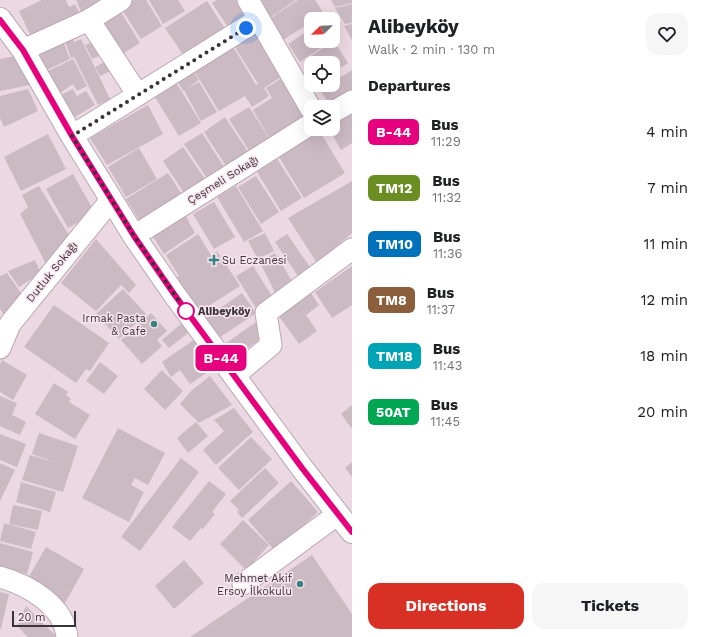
<!DOCTYPE html>
<html lang="en">
<head>
<meta charset="utf-8">
<style>
  body { margin:0; font-family:"Work Sans",sans-serif; background:#f6f6f6; color:#202124; height:100vh; display:flex; flex-direction:column; font-size:15px; white-space:nowrap }
  * { box-sizing:border-box; margin:0 }
  p { font-size:13px; color:#757577 }
  .icon { flex:none; width:22px; height:22px; fill:none; stroke:currentColor; stroke-width:2; stroke-linecap:round; stroke-linejoin:round }
  .map { position:relative; flex:1; overflow:hidden }
  .drawer { display:flex; flex-direction:column; background:#fff; width:352px }
  .drawer>* { flex:none }
  .badge { padding:0 8px; border-radius:6px; font-size:14px; line-height:26px }
  .needle { width:26px; rotate:247deg }
  .buttons { position:absolute; left:304px; top:12px; display:grid; gap:8px }
  .buttons a { display:grid; place-items:center; width:36px; height:36px; border-radius:8px; background:#fff; box-shadow:0 4px 16px #0002; font-size:20px }
  .scale { position:absolute; left:12px; bottom:10px; width:64px; box-sizing:border-box; padding-left:4px; border:2px solid #3a3337; border-top:0; font-size:11px; line-height:14px; white-space:nowrap; color:#3a3337; -webkit-text-stroke:3px #f8e5ef; paint-order:stroke }
  .you { position:absolute; width:20px; height:20px; margin:-10px; border:3px solid #fff; border-radius:50%; background:#1a73e8; box-shadow:0 0 0 6px #1a73e833 }
  .map>.badge { position:absolute; translate:-50% -50%; box-shadow:0 0 0 2px #fff }
  h2 { padding:0 16px; font-size:15px; line-height:36px }
  .round { display:grid; place-items:center; flex:none; width:42px; height:42px; border-radius:12px; background:#f6f6f6 }
  .overview { display:flex; align-items:center; justify-content:space-between; height:68px; padding:0 16px }
  h1 { font-size:19px; font-weight:700; line-height:30px }
  .action { display:flex; gap:8px; margin-top:auto; padding:8px 16px }
  .action a { flex:1; height:46px; border-radius:12px; background:#d93025; color:#fff; font-size:16px; font-weight:700; line-height:46px; text-align:center }
  .action a+a { background:#f6f6f6; color:#202124 }
  ul { padding:0; list-style:none }
  li { display:flex; align-items:center; gap:12px; height:56px; padding:0 16px }
  li div { flex:1 }
  li b { display:block; font-size:15px }
  li em { font-style:normal }
  li .badge { min-width:44px; font-weight:700; text-align:center }
  main { display:flex; flex:1; min-height:0 }
  .map>svg:first-child { display:block }
  .building { fill:#ccbac3 }
  .lines { fill:none; stroke-linecap:round; stroke-linejoin:round }
  .street-casing { stroke:#b9a8b1; stroke-width:23 }
  .secondary-casing { stroke:#b9a8b1; stroke-width:24 }
  .street { stroke:#fff; stroke-width:21 }
  .secondary { stroke:#fff; stroke-width:22 }
  .line-casing { stroke:#fff; stroke-width:9 }
  .line { stroke:#e6007e; stroke-width:6 }
  .walk { stroke:#3a3337; stroke-width:4; stroke-dasharray:0 7.2 }
  .poi-dot { fill:#398282; stroke:#f8e5ef; stroke-width:1.5 }
  .stop-dot { fill:#fff; stroke:#e6007e; stroke-width:2 }
  .labels { text-anchor:middle; dominant-baseline:central; stroke-width:3; stroke-linejoin:round; paint-order:stroke }
  .street-label { font-size:11px; fill:#3a3337; stroke:#f8e5ef }
  .poi-label { font-size:11px; fill:#3a3337; stroke:#f8e5ef; text-anchor:end }
  .stop-label { font-size:11px; font-weight:bold; fill:#3a3337; stroke:#f8e5ef; text-anchor:start }
</style>
</head>
<body>
<main>
<div class="map">
<svg width="352" height="637" viewBox="0 0 352 637">
  <rect width="100%" height="100%" fill="#ebd8e2"/>
  <g class="building">
    <path d="M42 0H66L69 7 75 4 82 18 33 41 19 11Z"/>
    <path d="M76 0H105L82 14Z"/>
    <path d="M133 0H146L162 26 141 39 121 8Z"/>
    <path d="M149 0H178L185 11 163 24Z"/>
    <path d="M217 0H241L252 16 230 30 212 3Z"/>
    <path d="M260 0H296L271 17Z"/>
    <path d="M298 0H315L324 14 316 19H311V22L283 40 269 19Z"/>
    <path d="M331 0H352V3L335 7Z"/>
    <path d="M207 1 225 29 184 56 165 28Z"/>
    <path d="M352 4V23L345 24 335 8Z"/>
    <path d="M119 9 140 43 119 56 98 22Z"/>
    <path d="M352 24V40L344 26Z"/>
    <path d="M258 29 286 74 264 88 269 96 252 107 245 96 219 111 193 69 232 45 256 85 258 84 233 44Z"/>
    <path d="M311 29V41H331L300 62 288 44Z"/>
    <path d="M70 34 74 42 81 39 110 99 98 105 74 57 71 58 64 38Z"/>
    <path d="M61 36 70 59 47 70 37 49Z"/>
    <path d="M95 41 104 54 92 59 85 45Z"/>
    <path d="M334 41 348 63 333 72V63H311V74L303 61Z"/>
    <path d="M15 56 30 85 0 91V59Z"/>
    <path d="M73 59 87 86 77 91 73 84 57 95 42 74Z"/>
    <path d="M108 60 113 70 100 76 95 67Z"/>
    <path d="M192 69 199 80 183 91 176 79Z"/>
    <path d="M352 70V97L331 107 320 90 328 85H333V82Z"/>
    <path d="M287 75 311 115 273 144 253 110 272 98 266 88Z"/>
    <path d="M175 81 201 123 179 136 153 94Z"/>
    <path d="M199 82 217 112 201 121 184 90Z"/>
    <path d="M28 89 38 111 4 127 0 118V96Z"/>
    <path d="M73 89 77 96 86 91 95 105 73 118 58 96Z"/>
    <path d="M148 105 163 134 107 165 90 138Z"/>
    <path d="M249 107 273 144 253 157 229 119Z"/>
    <path d="M352 110V143L341 150 329 129H333V120Z"/>
    <path d="M225 117 252 158 230 172 204 132Z"/>
    <path d="M320 132 345 173 304 198 279 157Z"/>
    <path d="M202 133 228 173 211 184 184 144Z"/>
    <path d="M48 134 66 169 21 191 4 157Z"/>
    <path d="M183 147 209 185 188 199 163 161Z"/>
    <path d="M139 148 157 179 126 197 108 167Z"/>
    <path d="M277 159 302 198 281 211 257 172Z"/>
    <path d="M168 173 185 199 143 226 126 199Z"/>
    <path d="M73 174 95 213 68 228 46 189Z"/>
    <path d="M256 176 279 212 261 224 238 187Z"/>
    <path d="M352 181V233L317 263 288 218Z"/>
    <path d="M39 186 70 237 46 264 20 214 28 207 22 195Z"/>
    <path d="M236 186 263 231 244 242 217 197Z"/>
    <path d="M214 202 235 237 214 249 193 214Z"/>
    <path d="M185 215 195 233 164 254 150 232Z"/>
    <path d="M265 233 274 251 258 259 248 241Z"/>
    <path d="M198 234 211 255 217 251 240 286 196 314 173 279 179 276 166 255Z"/>
    <path d="M287 234 312 270 300 279 275 242Z"/>
    <path d="M96 239 136 285 129 293 121 285 96 311 61 283Z"/>
    <path d="M275 253 295 286 278 299 260 262Z"/>
    <path d="M35 260 41 273 19 287 8 271Z"/>
    <path d="M253 266 273 298 256 308 236 276Z"/>
    <path d="M352 266V305L332 318 315 292Z"/>
    <path d="M7 273 25 299 6 318 0 309V276Z"/>
    <path d="M123 289 146 314 119 339 96 314Z"/>
    <path d="M310 292 319 305 306 315 317 331 299 344 278 315Z"/>
    <path d="M242 293 256 313 216 340 203 320Z"/>
    <path d="M54 305 109 343 90 371 86 369 76 383 24 347Z"/>
    <path d="M151 313 167 331 157 340 162 346 142 364 121 340Z"/>
    <path d="M256 322 266 335 232 359 222 346Z"/>
    <path d="M182 323 189 332 169 348 162 340Z"/>
    <path d="M195 339 214 368 190 384 180 370 171 377 162 362Z"/>
    <path d="M2 360 27 375 13 400 0 392V364Z"/>
    <path d="M100 362 118 376 104 394 86 381Z"/>
    <path d="M162 370 183 391 165 410 144 389Z"/>
    <path d="M210 376 232 405 199 423 180 404 191 391Z"/>
    <path d="M54 383 68 392 66 395 71 399 69 402 90 415 75 439 35 414Z"/>
    <path d="M0 396 17 403 12 415 26 422 20 435 0 426Z"/>
    <path d="M352 405V429L341 414Z"/>
    <path d="M234 408 253 432 216 465 203 450 224 431 214 420Z"/>
    <path d="M196 422 208 436 188 453 177 438Z"/>
    <path d="M118 428 165 453 148 485 135 478 131 485 144 492 129 522 82 498Z"/>
    <path d="M39 433 78 446 63 492 22 480 30 455 56 463 32 454Z"/>
    <path d="M0 434 26 444 17 467 0 460Z"/>
    <path d="M251 437 272 459 239 490 218 468Z"/>
    <path d="M181 458 199 472 140 551 121 537Z"/>
    <path d="M352 462V477L345 468Z"/>
    <path d="M0 463 15 470 0 501Z"/>
    <path d="M265 468 279 483 242 518 237 512 239 510 230 501Z"/>
    <path d="M209 481 226 494 212 512 215 514 203 529 201 528 190 541 172 527Z"/>
    <path d="M291 481 318 512 275 551 248 520Z"/>
    <path d="M21 482 56 492 50 512 16 502Z"/>
    <path d="M13 505 42 511 38 530 9 524Z"/>
    <path d="M243 520 269 545 246 570 220 544Z"/>
    <path d="M4 523 36 532 31 549 0 541Z"/>
    <path d="M0 543 33 552 27 574 0 566Z"/>
    <path d="M46 547 84 569 65 603 27 580Z"/>
    <path d="M312 555 352 614V637H190Z"/>
    <path d="M184 560 204 583 174 609 155 586Z"/>
    <path d="M0 592 9 594 1 629H0Z"/>
    <path d="M26 606 56 636 55 637H28L17 626Z"/>
  </g>
  <g class="lines">
    <defs>
      <g id="street">
        <path d="M248 0 311 109"/>
        <path d="M89 20 138 95"/>
        <path d="M23 50 89 20 121 0"/>
        <path d="M333 112 352 101"/>
        <path d="M72 136 259 19"/>
        <path d="M134 236 311 124"/>
        <path d="M0 348 10 324 111 200"/>
        <path d="M234 376 271 345 266 313 352 249"/>
        <path d="M0 577C28 585 64 605 67 637"/>
        <path d="M243 584 338 514"/>
      </g>
      <path id="secondary" d="M0 19 23 50 72 136 134 236 174 294 302 468 352 532"/>
    </defs>
    <use href="#street" class="street-casing"/>
    <use href="#secondary" class="secondary-casing"/>
    <use href="#street" class="street"/>
    <use href="#secondary" class="secondary"/>
  </g>
  <g class="lines">
    <defs>
      <path id="line" d="M0 20 23 50 72 136 134 236 174 294 302 468 352 532"/>
    </defs>
    <use href="#line" class="line-casing"/>
    <use href="#line" class="line"/>
    <path class="walk" d="M186 311 134 236 72 136 246 28"/>
  </g>
  <g class="poi-dot">
    <path d="M212 254h4v4h4v4h-4v4h-4v-4h-4v-4h4z"/>
    <circle cx="154" cy="324" r="4"/>
    <circle cx="300" cy="584" r="4"/>
  </g>
  <circle class="stop-dot" cx="186" cy="311" r="8"/>
  <g class="labels">
    <g class="street-label">
      <text transform="translate(223 180) rotate(-32)">Çeşmeli Sokağı</text>
      <text transform="translate(52 272) rotate(-51)">Dutluk Sokağı</text>
    </g>
    <g class="poi-label">
      <text x="222" y="260" text-anchor="start">Su Eczanesi</text>
      <text x="146" y="318">Irmak Pasta<tspan x="146" dy="13">&amp; Cafe</tspan></text>
      <text x="292" y="578">Mehmet Akif<tspan x="292" dy="13">Ersoy İlkokulu</tspan></text>
    </g>
    <g class="stop-label">
      <text x="198" y="311">Alibeyköy</text>
    </g>
  </g>
</svg>
<div class="buttons">
<a><svg class="needle" viewBox="-14 -14 28 28"><path d="M0-13l5 13h-10z" fill="#e53935"/><path d="M0 13l5-13h-10z" fill="#757577"/></svg></a>
<a><svg class="icon" aria-label="locate" viewBox="0 0 24 24"><circle cx="12" cy="12" r="6"/><path d="M12 2v4M12 18v4M2 12h4M18 12h4"/></svg></a>
<a><svg class="icon" aria-label="layers" viewBox="0 0 24 24"><path d="M12 4l9 5-9 5-9-5zM3 14l9 5 9-5"/></svg></a>
</div>
<div class="scale">20 m</div>
<div class="you" style="left:246px;top:28px"></div>
<b class="badge" style="left:221px;top:358px;background:#e6007e;color:#fff">B-44</b>
</div>
<section class="drawer">
<div class="overview"><div><h1>Alibeyköy</h1><p>Walk · 2 min · 130 m</p></div><a class="round"><svg class="icon" aria-label="heart" viewBox="0 0 24 24"><path d="M12 20l-8-8c-3-5 5-10 8-4 3-6 11-1 8 4z"/></svg></a></div>
<h2>Departures</h2>
<ul>
<li><span class="badge" style="background:#e6007e;color:#fff">B-44</span><div><b>Bus</b><p>11:29</p></div><em>4 min</em></li>
<li><span class="badge" style="background:#6b8e23;color:#fff">TM12</span><div><b>Bus</b><p>11:32</p></div><em>7 min</em></li>
<li><span class="badge" style="background:#0072bc;color:#fff">TM10</span><div><b>Bus</b><p>11:36</p></div><em>11 min</em></li>
<li><span class="badge" style="background:#8b5e3c;color:#fff">TM8</span><div><b>Bus</b><p>11:37</p></div><em>12 min</em></li>
<li><span class="badge" style="background:#00a3b4;color:#fff">TM18</span><div><b>Bus</b><p>11:43</p></div><em>18 min</em></li>
<li><span class="badge" style="background:#00a651;color:#fff">50AT</span><div><b>Bus</b><p>11:45</p></div><em>20 min</em></li>
</ul>
<div class="action"><a>Directions</a><a>Tickets</a></div>
</section>
</main>
</body>
</html>
